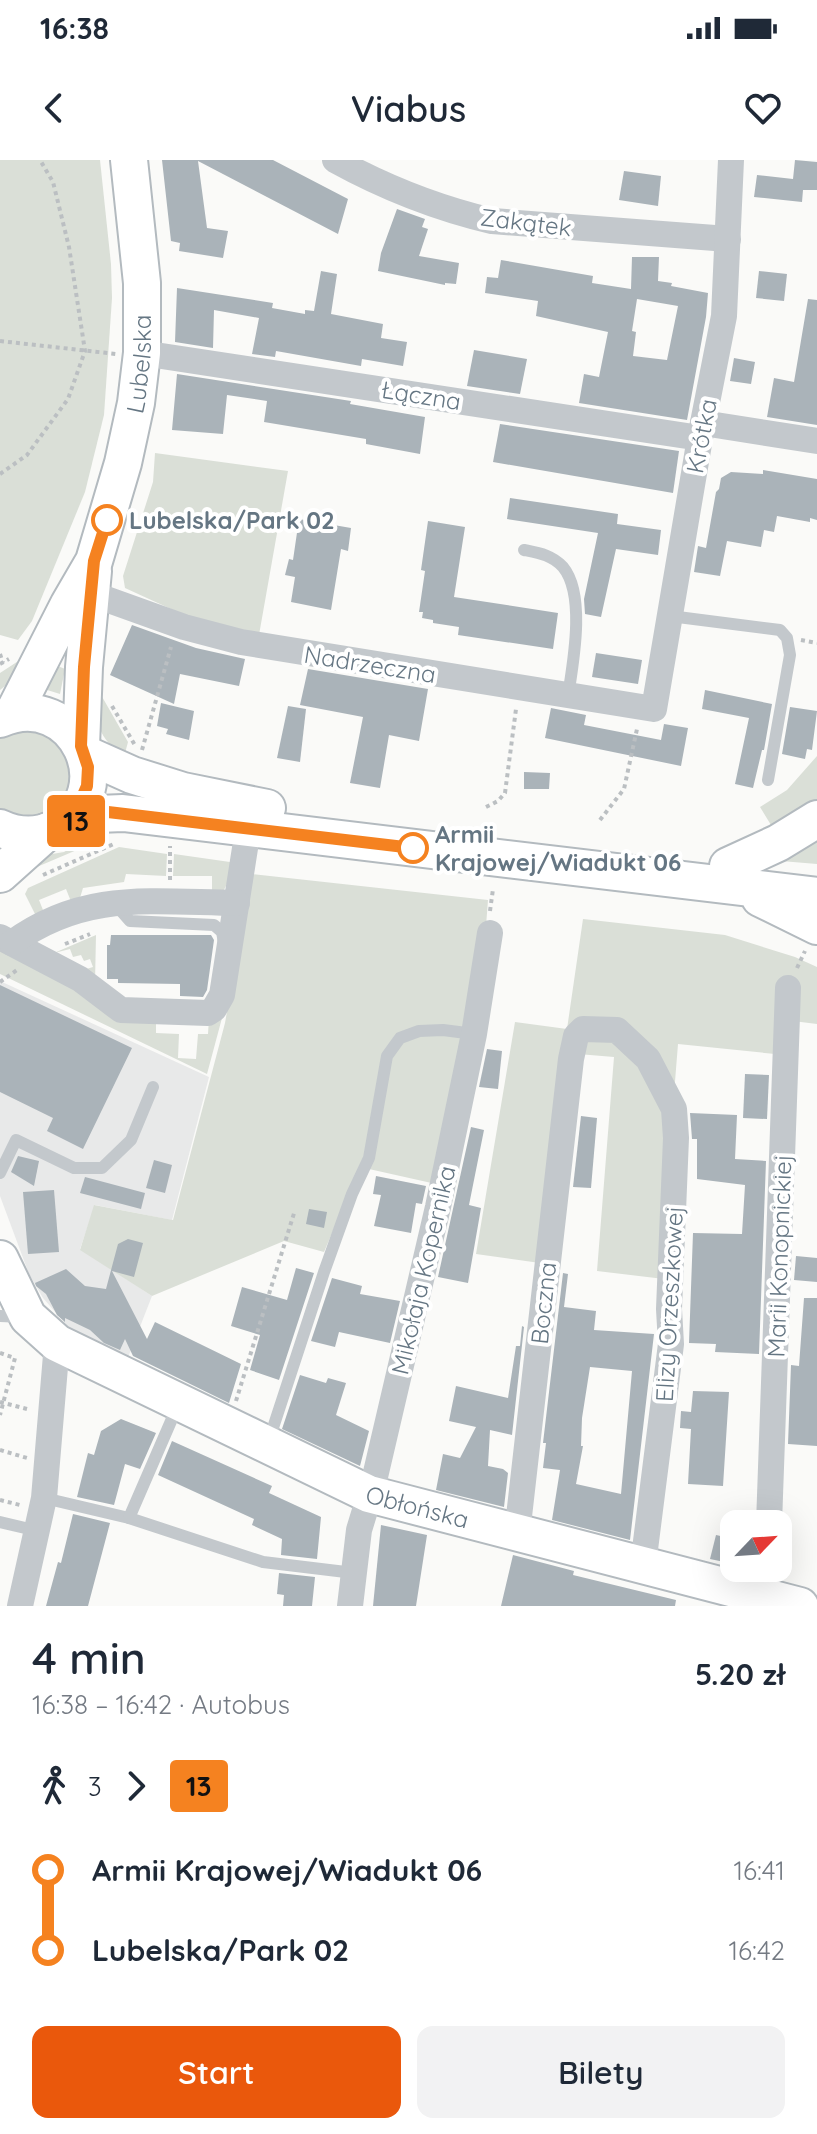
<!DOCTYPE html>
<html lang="pl">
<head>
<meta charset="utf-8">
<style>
  body { margin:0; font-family:Quicksand,sans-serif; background:#f2f2f3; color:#1f2937; height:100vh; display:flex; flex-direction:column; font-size:30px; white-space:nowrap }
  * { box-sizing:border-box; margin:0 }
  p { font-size:26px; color:#747a83 }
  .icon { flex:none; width:44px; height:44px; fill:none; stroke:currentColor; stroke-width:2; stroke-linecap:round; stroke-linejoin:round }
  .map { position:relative; height:1446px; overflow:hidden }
  .panel { display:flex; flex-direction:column; background:#fff; flex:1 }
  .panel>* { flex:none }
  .badge { padding:0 16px; border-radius:6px; font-size:28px; line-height:52px }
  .needle { width:52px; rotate:65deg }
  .buttons { position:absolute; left:720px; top:1350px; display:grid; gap:16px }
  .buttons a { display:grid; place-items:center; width:72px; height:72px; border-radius:16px; background:#fff; box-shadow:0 8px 32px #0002; font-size:40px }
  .map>.badge { position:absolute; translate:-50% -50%; box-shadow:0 0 0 4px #fff }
  .legs { display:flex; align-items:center; gap:12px; height:88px; padding:0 32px; font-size:26px }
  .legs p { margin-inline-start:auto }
  .head { display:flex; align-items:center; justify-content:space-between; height:136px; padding:0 32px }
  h1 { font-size:44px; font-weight:600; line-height:60px }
  .action { display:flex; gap:16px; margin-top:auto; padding:16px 32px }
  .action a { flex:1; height:92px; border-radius:16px; background:#ea580c; color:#fff; font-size:32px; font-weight:600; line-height:92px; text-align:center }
  .action a+a { background:#f2f2f3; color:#1f2937 }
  ul { padding:0 32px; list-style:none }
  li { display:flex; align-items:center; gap:28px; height:80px; font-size:30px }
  li i { display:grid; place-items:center; width:12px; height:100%; margin:0 10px; background:currentColor }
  li i::after { content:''; width:20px; height:20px; margin:-10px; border:6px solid; border-radius:50%; background:#fff }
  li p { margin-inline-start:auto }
  li:first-child i { background:linear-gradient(#0000 50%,currentColor 0) }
  li:last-child i { background:linear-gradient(currentColor 50%,#0000 0) }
  .status { display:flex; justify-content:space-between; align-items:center; height:56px; padding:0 40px; background:#fff; direction:ltr }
  .status svg { height:22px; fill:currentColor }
  header { display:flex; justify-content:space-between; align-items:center; height:104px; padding:0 32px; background:#fff; font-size:36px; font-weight:600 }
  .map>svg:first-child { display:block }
  .built { fill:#e8e9e9 }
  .green { fill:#dadfd7 }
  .building { fill:#aab3b9; fill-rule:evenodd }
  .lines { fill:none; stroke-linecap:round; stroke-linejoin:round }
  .secondary-casing { stroke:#b3babf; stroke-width:40 }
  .path { stroke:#bbbfc2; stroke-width:4; stroke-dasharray:4 4; stroke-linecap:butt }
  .lane { stroke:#c3c8cc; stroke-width:12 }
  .street { stroke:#c3c8cc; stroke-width:26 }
  .secondary { stroke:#fff; stroke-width:36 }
  .line-1-casing { stroke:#fff; stroke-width:18 }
  .line-1 { stroke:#f58220; stroke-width:12 }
  .stop-1-dot { fill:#fff; stroke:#f58220; stroke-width:4 }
  .labels { text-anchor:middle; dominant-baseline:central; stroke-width:8; stroke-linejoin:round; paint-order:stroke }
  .street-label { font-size:24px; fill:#657683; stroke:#fff }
  .stop-label { font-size:24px; font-weight:bold; fill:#657683; stroke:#fff; text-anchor:start }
</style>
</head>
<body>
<div class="status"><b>16:38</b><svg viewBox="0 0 49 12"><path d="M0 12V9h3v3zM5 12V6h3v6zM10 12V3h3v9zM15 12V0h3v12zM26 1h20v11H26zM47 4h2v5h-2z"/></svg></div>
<header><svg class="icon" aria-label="back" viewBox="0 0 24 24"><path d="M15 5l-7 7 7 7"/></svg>Viabus<svg class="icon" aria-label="heart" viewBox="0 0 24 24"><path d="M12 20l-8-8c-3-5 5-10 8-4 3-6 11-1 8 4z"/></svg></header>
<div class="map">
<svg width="817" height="1446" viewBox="0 0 817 1446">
  <rect width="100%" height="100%" fill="#fafaf8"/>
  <path class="built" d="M0 821 209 917 172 1060 95 1045 80 1089 152 1136 127 1200 70 1169 43 1138 29 1114 0 1036Z"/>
  <g class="green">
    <path d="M0 0H100L111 104 112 138 104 255 85 332 32 461 18 480 0 475Z"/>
    <path d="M155 293 288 311 259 475 184 455 125 428 123 416 153 322Z"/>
    <path d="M26 496 19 515 0 530V513Z"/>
    <path d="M53 504 65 509 60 534 44 529Z"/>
    <path d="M93 521 128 582 124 597C93 574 96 556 93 521Z"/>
    <path d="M54 569 77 623 51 658 0 655V570Z"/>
    <path d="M817 596V643L774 670 760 647 787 630Z"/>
    <path d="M112 670 105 678 18 715 40 696 64 692 76 685 92 671Z"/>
    <path d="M817 674V704L769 700Z"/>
    <path d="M119 687 167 694 166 716 126 714 124 722 83 728 79 741 72 744 66 729 39 740 45 755 37 758 25 734 28 728Z"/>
    <path d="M174 694 237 703 223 732 212 736V716H173Z"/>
    <path d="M251 714 488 740 486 766 436 1024 360 1007 324 1092 284 1081 152 1136 80 1090 94 1045 173 1060 225 863Z"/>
    <path d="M583 759 725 775 795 797 817 807V864L777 859 775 894 678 884 674 934 587 862 540 1103 476 1094 515 862 567 869Z"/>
    <path d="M96 775 95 823 76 812 93 807 90 799 84 801 81 795 73 797 70 789 54 793Z"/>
    <path d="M0 784 156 857V873L179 874 178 898 196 899 198 874H208L209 858H222L207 914 0 814Z"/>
    <path d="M615 876 669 949 664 1119 597 1111 614 897 578 894 581 880Z"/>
  </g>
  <g class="building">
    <path d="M162 0H273L348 39 338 74 198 1 207 68 228 71 223 98 179 91 180 83 171 81Z"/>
    <path d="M795 0 817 2V30H803L802 42 754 37 757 15 793 19Z"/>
    <path d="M624 11 661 16 658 46 619 40Z"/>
    <path d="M397 49 425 59 422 67 428 69 419 96 459 103 456 124 445 123V125L378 111 381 93Z"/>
    <path d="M632 97H659L658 121 672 123 671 126 708 133 706 157 687 260 579 243 584 214 599 217 608 172 536 156 538 141 485 133 487 117 498 118 501 100 593 116 592 123 631 129ZM637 139 678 146 667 200 633 196 636 172 632 171Z"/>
    <path d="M321 111 337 114 331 154 383 164 381 178 407 182 403 206 362 199 361 206 276 191 275 197 252 194 259 158 214 150 213 188 175 182 177 128 273 143 272 148 305 154V150L314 151Z"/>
    <path d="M759 111 787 114 784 141 756 138Z"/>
    <path d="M808 139 817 140V265L767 257 774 218 794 222Z"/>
    <path d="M474 190 527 199 520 234 467 226Z"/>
    <path d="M734 198 755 202 751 224 730 221Z"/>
    <path d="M177 214 351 241 350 244 425 257 420 294 366 284V279L264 262 267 241 227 235 223 274 172 270Z"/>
    <path d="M500 264 679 291 673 333 493 302Z"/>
    <path d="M763 310 817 319V360L810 358V362L777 356 774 372 764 370 761 387 727 381 720 416 694 412 698 386 706 388 716 332 719 329 721 318 731 312 763 314Z"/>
    <path d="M510 338 618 354 617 364 661 370 658 395 616 389 601 457 585 454 584 439 598 373 507 359Z"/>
    <path d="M299 359 351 368 348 391 341 389 331 450 291 442 295 417 285 415 289 399 293 400Z"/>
    <path d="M428 361 465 367 454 437 558 453 553 489 458 475 459 467 433 463V460L422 458 423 452H419L425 411 421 410Z"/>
    <path d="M132 465 196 488 245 499 239 526 180 514 174 544 110 515Z"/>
    <path d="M596 493 642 500 638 524 592 517Z"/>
    <path d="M308 509 428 529 419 581 389 575 380 628 350 623 363 557 300 545Z"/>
    <path d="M705 530 772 544 764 590H762L753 628 735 624 749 558 702 549Z"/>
    <path d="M161 543 194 551 189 580 166 574 168 569 157 566Z"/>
    <path d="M288 546 306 549 300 602 277 598Z"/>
    <path d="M790 547 817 551 812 590 807 589 805 599 782 594Z"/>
    <path d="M551 548 586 555 584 565 661 580 664 564 688 568 681 606 545 578Z"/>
    <path d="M524 612 550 613 549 629H524Z"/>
    <path d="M111 775H211L214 780 207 830 203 837 180 836V824L118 823V819H107V785H110Z"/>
    <path d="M0 825 132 888 83 989 47 971 53 958 0 932Z"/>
    <path d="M487 889 502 891 498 929 479 927Z"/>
    <path d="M745 914 769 915 767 959 743 958Z"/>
    <path d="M690 953 737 955 735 999 766 1001 759 1194 715 1192 716 1184 689 1183 693 1073 742 1074 745 1025 697 1019V979H692Z"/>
    <path d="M581 956 597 958 591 1028 573 1027Z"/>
    <path d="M471 967 484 970 469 1045 481 1048 468 1123 438 1117Z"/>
    <path d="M18 996 39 1001 34 1026 11 1012Z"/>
    <path d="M154 1000 172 1005 165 1033 146 1028Z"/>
    <path d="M376 1016 426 1026 422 1044 416 1043 411 1073 374 1066 381 1035 373 1034Z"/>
    <path d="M85 1017 145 1033 141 1049 80 1033Z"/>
    <path d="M54 1030 59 1092 28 1094 23 1032Z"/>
    <path d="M309 1049 327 1052 324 1068 306 1064Z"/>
    <path d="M128 1079 143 1083 134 1117 112 1111 147 1179 155 1162 241 1204 229 1243 133 1196 125 1179 120 1190 104 1183 90 1170 65 1158V1162L57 1155 46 1134 36 1126 35 1123 66 1109 85 1126 106 1129 118 1084Z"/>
    <path d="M796 1096 817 1098V1122L794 1120Z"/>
    <path d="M296 1108 314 1113 279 1220 250 1210 260 1175 231 1166 242 1127 287 1140Z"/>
    <path d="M563 1113 568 1114 564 1147 596 1151 594 1170 654 1174 630 1380 552 1360 560 1310 543 1308 546 1283H543ZM590 1207 632 1211 621 1334 576 1324 583 1286H581L582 1258Z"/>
    <path d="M332 1118 362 1126 360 1134 400 1141 390 1183 339 1172 335 1187 311 1181Z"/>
    <path d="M804 1138H817V1286L788 1284 791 1205 799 1206Z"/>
    <path d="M522 1166 524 1167 512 1275 490 1270 488 1306 503 1309 508 1313 504 1347 436 1330 443 1294 460 1298 476 1267 449 1261 456 1226 508 1238 516 1186H520Z"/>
    <path d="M300 1215 326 1223 328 1218 346 1223 336 1255 369 1271 360 1306 282 1269Z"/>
    <path d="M693 1231 729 1232 723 1326 688 1324 691 1269 680 1268 681 1251 691 1252Z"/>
    <path d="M121 1259 156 1273 140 1309 125 1304 114 1345 77 1337 88 1293 94 1295 101 1271Z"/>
    <path d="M172 1281 272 1326 269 1333 321 1357 317 1399 281 1395 282 1379 252 1365 254 1359 158 1315Z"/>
    <path d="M73 1354 110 1363 88 1446H46L58 1402 61 1403Z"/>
    <path d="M381 1365 427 1375 416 1446H373Z"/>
    <path d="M716 1375 734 1379V1404L710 1399Z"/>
    <path d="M513 1395 574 1411 573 1415 676 1440 675 1446H501Z"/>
    <path d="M279 1413 315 1417 312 1446H283L284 1435 277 1434Z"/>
  </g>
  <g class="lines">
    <defs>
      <g id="secondary">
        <path id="s1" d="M13 554 69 444 94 401 123 303 136 243 142 193V123L129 0"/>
        <path d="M0 559C75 526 125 634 54 669 36 677 17 676 0 668"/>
        <path d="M81 586 84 507 93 411"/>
        <path d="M85 594 132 615 183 631 267 648"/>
        <path d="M59 666 98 654 123 653 817 736"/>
        <path d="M728 706 778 683 817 659"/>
        <path d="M0 714 48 671"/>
        <path d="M760 738 817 766"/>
        <path id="s2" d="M0 1099 28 1157 57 1183 369 1334 800 1446"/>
      </g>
    </defs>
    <use href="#secondary" class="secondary-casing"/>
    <g class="path">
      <path d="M0 181 116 194"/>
      <path d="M0 314 27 295 68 239 85 191 69 87 53 22 40 0"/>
      <path d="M801 480 817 483"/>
      <path d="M0 494 3 503"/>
      <path d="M0 504 9 499"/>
      <path d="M112 546 136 587"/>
      <path d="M142 590 171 487"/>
      <path d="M486 647 498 641 505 633 516 549"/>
      <path d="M600 660 624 629 637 569"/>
      <path d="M43 715 116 683"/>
      <path d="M170 720V686"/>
      <path d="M490 751 493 729"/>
      <path d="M65 784 90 774"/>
      <path d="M797 808 805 791"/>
      <path d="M0 822 17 810"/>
      <path d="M0 1193 15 1198 0 1255"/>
      <path d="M236 1241 295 1050"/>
      <path d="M0 1242 27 1249"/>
      <path d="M0 1290 27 1298"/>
      <path d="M0 1340 20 1345"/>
    </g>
    <g class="lane">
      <path d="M524 390C539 393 552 395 563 407 586 435 573 503 568 536"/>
      <path d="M670 456 780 470 787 478 790 495 768 620"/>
      <path d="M115 744 130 761 214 765 222 772 224 783"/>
      <path d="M0 1013 16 980 74 1008H102L131 980 153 927"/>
      <path d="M0 1156 24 1157"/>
      <path d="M269 1280 324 1112 352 1034 369 998 387 896 400 878 419 871 443 870 474 874"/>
      <path d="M44 1338 129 1358 263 1402 354 1413"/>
      <path d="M129 1358 178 1245"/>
      <path d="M0 1362 38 1371"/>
    </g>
    <g class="street">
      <path d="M335 0C384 27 437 48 492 61L728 79"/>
      <path d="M142 193 700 278"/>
      <path d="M703 263 817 281"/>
      <path d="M92 434 184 467 241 482 654 549 700 278 724 156 731 0"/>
      <path d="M0 777 80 819 121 850 208 853 214 849 222 835 248 669"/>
      <path d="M12 783C84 730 153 742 237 743"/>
      <path d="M769 1364 788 828"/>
      <path d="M517 1374 571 899 576 876 583 869 617 870 648 899 674 949 676 978 669 1149 671 1184 643 1405"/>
      <path d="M763 1435 768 1408"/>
      <path d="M20 1446 44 1338 57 1183"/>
      <path d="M350 1446 359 1370 374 1321 438 1047 474 874 490 773"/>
    </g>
    <use href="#secondary" class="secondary"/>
  </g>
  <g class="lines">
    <defs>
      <path id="line-1" d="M107 360 94 401 84 507 81 586 88 607 87 626 77 649 59 666 108 652 413 688"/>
    </defs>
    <use href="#line-1" class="line-1-casing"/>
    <use href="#line-1" class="line-1"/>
  </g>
  <g class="stop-1-dot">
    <circle cx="107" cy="360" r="14"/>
    <circle cx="413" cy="688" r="14"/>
  </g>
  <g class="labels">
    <g class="street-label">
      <text transform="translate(526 62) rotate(7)">Zakątek</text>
      <text stroke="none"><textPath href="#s1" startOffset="376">Lubelska</textPath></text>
      <text transform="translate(421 235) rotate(9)">Łączna</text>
      <text transform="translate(701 276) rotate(-79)">Krótka</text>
      <text transform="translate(370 504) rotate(9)">Nadrzeczna</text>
      <text transform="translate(779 1096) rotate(-88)">Marii Konopnickiej</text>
      <text transform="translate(423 1110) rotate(-77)">Mikołaja Kopernika</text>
      <text transform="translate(543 1143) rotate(-84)">Boczna</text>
      <text transform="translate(669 1144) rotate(-87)">Elizy Orzeszkowej</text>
      <text stroke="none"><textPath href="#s2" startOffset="500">Obłońska</textPath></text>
    </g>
    <g class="stop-label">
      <text x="129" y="360">Lubelska/Park 02</text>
      <text x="435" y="674">Armii<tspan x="435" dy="28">Krajowej/Wiadukt 06</tspan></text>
    </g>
  </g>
</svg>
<div class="buttons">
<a><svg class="needle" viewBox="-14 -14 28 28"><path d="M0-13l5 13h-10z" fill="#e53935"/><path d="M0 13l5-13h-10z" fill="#747a83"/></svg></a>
</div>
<b class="badge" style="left:76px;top:661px;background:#f58220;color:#111">13</b>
</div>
<section class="panel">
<div class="head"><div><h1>4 min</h1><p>16:38 – 16:42 · Autobus</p></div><b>5.20 zł</b></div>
<div class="legs"><svg class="icon" aria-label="walk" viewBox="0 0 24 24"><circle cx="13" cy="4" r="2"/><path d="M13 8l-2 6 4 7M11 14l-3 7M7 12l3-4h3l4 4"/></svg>3<svg class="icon" aria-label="forward" viewBox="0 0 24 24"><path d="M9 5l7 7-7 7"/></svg><b class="badge" style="background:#f58220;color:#111">13</b></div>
<ul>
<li><i style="color:#f58220"></i><b>Armii Krajowej/Wiadukt 06</b><p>16:41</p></li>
<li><i style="color:#f58220"></i><b>Lubelska/Park 02</b><p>16:42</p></li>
</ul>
<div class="action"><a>Start</a><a>Bilety</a></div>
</section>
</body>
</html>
